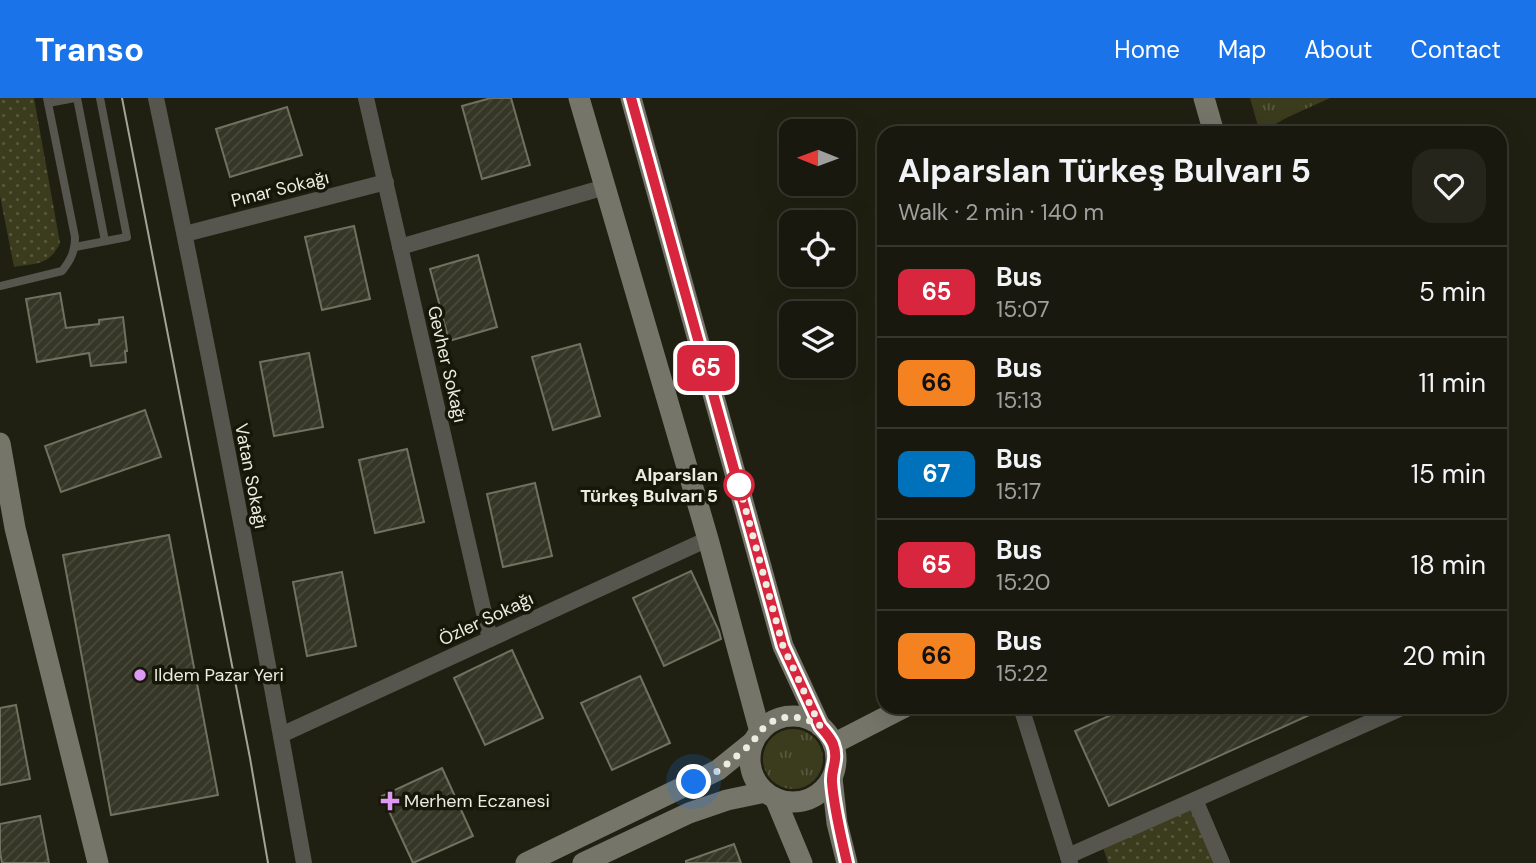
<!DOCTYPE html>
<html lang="en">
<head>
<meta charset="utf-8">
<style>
  body { margin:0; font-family:"DM Sans",sans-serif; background:#25251c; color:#f1f3f6; height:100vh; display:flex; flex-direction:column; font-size:26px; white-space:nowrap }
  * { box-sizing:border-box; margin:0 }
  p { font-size:23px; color:#9fa09e }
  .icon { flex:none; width:38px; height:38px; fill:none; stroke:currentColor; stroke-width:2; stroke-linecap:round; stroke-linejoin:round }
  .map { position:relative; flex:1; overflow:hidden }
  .side { position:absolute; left:877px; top:28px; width:630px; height:588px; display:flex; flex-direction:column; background:#18180e; border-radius:21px; box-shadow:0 7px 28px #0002,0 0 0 2px #36372e }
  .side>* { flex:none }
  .badge { padding:0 14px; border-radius:10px; font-size:24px; line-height:46px }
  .needle { width:46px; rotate:271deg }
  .controls { position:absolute; left:779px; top:21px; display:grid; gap:14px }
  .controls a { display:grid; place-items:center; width:77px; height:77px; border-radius:14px; background:#18180e; box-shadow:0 7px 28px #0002,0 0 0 2px #36372e; font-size:35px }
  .you { position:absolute; width:35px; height:35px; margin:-18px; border:5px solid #fff; border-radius:50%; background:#1a73e8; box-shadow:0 0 0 10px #1a73e833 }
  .map>.badge { position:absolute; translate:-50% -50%; box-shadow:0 0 0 4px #fff }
  .round { display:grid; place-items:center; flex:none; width:74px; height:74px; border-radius:21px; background:#25251c }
  .overview { display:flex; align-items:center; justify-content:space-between; height:119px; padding:0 21px }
  h1 { font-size:33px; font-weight:700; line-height:52px }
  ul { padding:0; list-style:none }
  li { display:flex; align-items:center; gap:21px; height:91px; padding:0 21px; border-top:2px solid #36372e }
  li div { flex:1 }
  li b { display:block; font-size:26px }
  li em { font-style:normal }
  li .badge { min-width:77px; font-weight:700; text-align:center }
  header { display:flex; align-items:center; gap:42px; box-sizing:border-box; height:98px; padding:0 35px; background:#1a73e8; color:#fff }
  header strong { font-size:33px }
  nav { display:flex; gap:38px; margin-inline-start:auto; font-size:24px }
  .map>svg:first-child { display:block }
  .grass { fill:url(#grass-tufts) }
  .park { fill:url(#park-dots) }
  .building { fill:url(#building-hatch); stroke:#717160; stroke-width:2 }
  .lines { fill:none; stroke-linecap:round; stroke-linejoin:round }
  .lane { stroke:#56564f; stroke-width:8 }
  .street { stroke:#56564f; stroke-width:16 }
  .secondary { stroke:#75756a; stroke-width:21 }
  .tram { stroke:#a3a398; stroke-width:2 }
  .line-casing { stroke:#fff; stroke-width:16 }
  .line { stroke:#d7263d; stroke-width:10 }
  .walk { stroke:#ecece3; stroke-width:7; stroke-dasharray:0 12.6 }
  .stop-dot { fill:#fff; stroke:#d7263d; stroke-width:3.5 }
  .poi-dot { fill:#dd99f3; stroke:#171709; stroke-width:2.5 }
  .labels { text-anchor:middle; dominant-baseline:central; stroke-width:7; stroke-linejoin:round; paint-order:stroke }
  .street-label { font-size:18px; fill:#ecece3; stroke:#171709 }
  .stop-label { font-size:18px; font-weight:bold; fill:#ecece3; stroke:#171709; text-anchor:end }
  .poi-label { font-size:18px; fill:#ecece3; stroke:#171709; text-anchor:start }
</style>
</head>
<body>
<header>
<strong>Transo</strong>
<nav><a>Home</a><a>Map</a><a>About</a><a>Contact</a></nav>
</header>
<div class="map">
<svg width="1536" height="765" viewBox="0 0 1536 765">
  <defs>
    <pattern id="grass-tufts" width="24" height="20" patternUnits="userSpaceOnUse" patternTransform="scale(1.75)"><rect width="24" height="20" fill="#3b3b1d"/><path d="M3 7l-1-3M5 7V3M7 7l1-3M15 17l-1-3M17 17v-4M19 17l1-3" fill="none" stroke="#58583e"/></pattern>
    <pattern id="park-dots" width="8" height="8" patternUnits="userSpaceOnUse" patternTransform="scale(1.75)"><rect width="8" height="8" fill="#3b3b1d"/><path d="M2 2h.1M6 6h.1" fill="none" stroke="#58583e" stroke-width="1.8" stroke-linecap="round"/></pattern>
    <pattern id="building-hatch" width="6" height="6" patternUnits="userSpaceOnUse" patternTransform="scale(1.75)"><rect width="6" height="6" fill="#363627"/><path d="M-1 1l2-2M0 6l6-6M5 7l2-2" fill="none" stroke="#4a4a3c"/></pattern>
  </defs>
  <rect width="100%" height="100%" fill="#202012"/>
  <g class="grass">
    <path d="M1250 0H1330L1286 20 1260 35Z"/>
    <circle cx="793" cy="661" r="30"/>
  </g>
  <g class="park">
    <path d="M0 0H34L60 145C49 168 36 165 14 169L0 98Z"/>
    <path d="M1204 703 1230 765H1108L1103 749Z"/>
  </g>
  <g class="building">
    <path d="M491 0H511L530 67 482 81 462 8Z"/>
    <path d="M287 9 302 57 230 79 216 31Z"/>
    <path d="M354 128 370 201 322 212 305 139Z"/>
    <path d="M478 157 497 229 449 243 430 171Z"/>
    <path d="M60 195 66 230 99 226V222L123 219 127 253H125L126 264 91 268 89 255 37 264 26 201Z"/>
    <path d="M580 246 600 318 553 332 532 259Z"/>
    <path d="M309 255 323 329 274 338 260 264Z"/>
    <path d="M145 312 161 359 61 394 45 348Z"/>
    <path d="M407 351 424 424 375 435 359 362Z"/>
    <path d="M535 385 552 458 503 469 487 396Z"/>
    <path d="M169 437 218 697 111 717 63 457Z"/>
    <path d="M691 473 719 533 721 541 664 568 633 500Z"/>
    <path d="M342 474 356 548 307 558 293 484Z"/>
    <path d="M512 552 543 620 485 647 454 580Z"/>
    <path d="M640 578 670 645 612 672 581 605Z"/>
    <path d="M16 607 30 681 0 687V610Z"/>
    <path d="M1129 609H1327L1109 708 1075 633Z"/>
    <path d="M442 670 473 738 413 765 382 698Z"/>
    <path d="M40 718 49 765H2L0 754V726Z"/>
    <path d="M734 746 741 765H686V763Z"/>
  </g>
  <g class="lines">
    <g class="lane">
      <path d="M77 0 105 143"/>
      <path d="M48 5 75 0"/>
      <path d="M75 149 127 139 100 0"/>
      <path d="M0 188 62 173C71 162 75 153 75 139L47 0"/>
    </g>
    <g class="street">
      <path d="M156 0C210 254 258 509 304 765"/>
      <path d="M366 0 490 541"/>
      <path d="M185 136 386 84"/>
      <path d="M400 149 605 89"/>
      <path d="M1021 609 1070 765"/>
      <path d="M281 637 708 441"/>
      <path d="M1195 702 1222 765"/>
      <path d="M1068 758 1404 609"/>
    </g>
    <g class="secondary">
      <path d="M579 0 708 441 760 634"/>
      <path d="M631 0 783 548 820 628"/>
      <path d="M1204 0 1214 35"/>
      <path d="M0 345 15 430 98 765"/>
      <circle cx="793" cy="661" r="43"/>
      <path d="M833 646 905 609"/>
      <path d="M832 680 837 725 847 765"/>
      <path d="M775 700 802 765"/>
      <path d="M526 765 718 672 754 643"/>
      <path d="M583 765 689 715 727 702 765 694"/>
    </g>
    <path class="tram" d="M122 0 250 660 268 765"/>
  </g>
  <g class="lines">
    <defs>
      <path id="line" d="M631 0 783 548 820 628C825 634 830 639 833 646 839 662 831 670 832 684 834 711 841 738 847 765"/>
    </defs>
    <use href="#line" class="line-casing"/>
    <use href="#line" class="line"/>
    <path class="walk" d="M694 684C702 680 712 677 719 672 730 664 740 655 750 647 754 643 756 638 760 634 776 614 801 616 820 628L783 548 739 387"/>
  </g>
  <circle class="stop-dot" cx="739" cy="387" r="14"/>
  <g class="poi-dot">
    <circle cx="140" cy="577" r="7"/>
    <path d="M386.5 692.5h7v7h7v7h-7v7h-7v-7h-7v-7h7z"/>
  </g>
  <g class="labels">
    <g class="street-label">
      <text transform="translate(280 91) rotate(-14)">Pınar Sokağı</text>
      <text transform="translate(447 266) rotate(77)">Gevher Sokağı</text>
      <text transform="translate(251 378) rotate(79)">Vatan Sokağı</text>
      <text transform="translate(486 521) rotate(-25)">Özler Sokağı</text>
    </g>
    <g class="stop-label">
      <text x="718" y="377">Alparslan<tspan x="718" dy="21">Türkeş Bulvarı 5</tspan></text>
    </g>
    <g class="poi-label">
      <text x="154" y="577">Ildem Pazar Yeri</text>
      <text x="404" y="703">Merhem Eczanesi</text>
    </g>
  </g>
</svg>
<div class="controls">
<a><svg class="needle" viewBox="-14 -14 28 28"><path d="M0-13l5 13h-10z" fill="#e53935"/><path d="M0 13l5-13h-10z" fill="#9fa09e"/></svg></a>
<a><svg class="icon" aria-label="locate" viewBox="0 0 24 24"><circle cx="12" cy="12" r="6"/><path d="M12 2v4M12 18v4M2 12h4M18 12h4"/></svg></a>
<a><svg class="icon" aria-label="layers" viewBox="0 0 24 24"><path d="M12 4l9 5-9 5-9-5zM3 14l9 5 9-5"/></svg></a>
</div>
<div class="you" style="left:694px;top:684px"></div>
<b class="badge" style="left:706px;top:270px;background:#d7263d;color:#fff">65</b>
<section class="side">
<div class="overview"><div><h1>Alparslan Türkeş Bulvarı 5</h1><p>Walk · 2 min · 140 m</p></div><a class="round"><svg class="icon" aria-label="heart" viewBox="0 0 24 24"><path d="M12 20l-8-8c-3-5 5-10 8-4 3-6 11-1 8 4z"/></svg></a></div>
<ul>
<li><span class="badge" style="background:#d7263d;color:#fff">65</span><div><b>Bus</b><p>15:07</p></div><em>5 min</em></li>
<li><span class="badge" style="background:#f58220;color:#111">66</span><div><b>Bus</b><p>15:13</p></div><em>11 min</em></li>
<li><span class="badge" style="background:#0072bc;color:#fff">67</span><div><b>Bus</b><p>15:17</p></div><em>15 min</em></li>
<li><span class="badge" style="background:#d7263d;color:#fff">65</span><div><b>Bus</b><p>15:20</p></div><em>18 min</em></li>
<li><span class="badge" style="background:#f58220;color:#111">66</span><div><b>Bus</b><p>15:22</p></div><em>20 min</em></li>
</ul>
</section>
</div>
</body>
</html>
